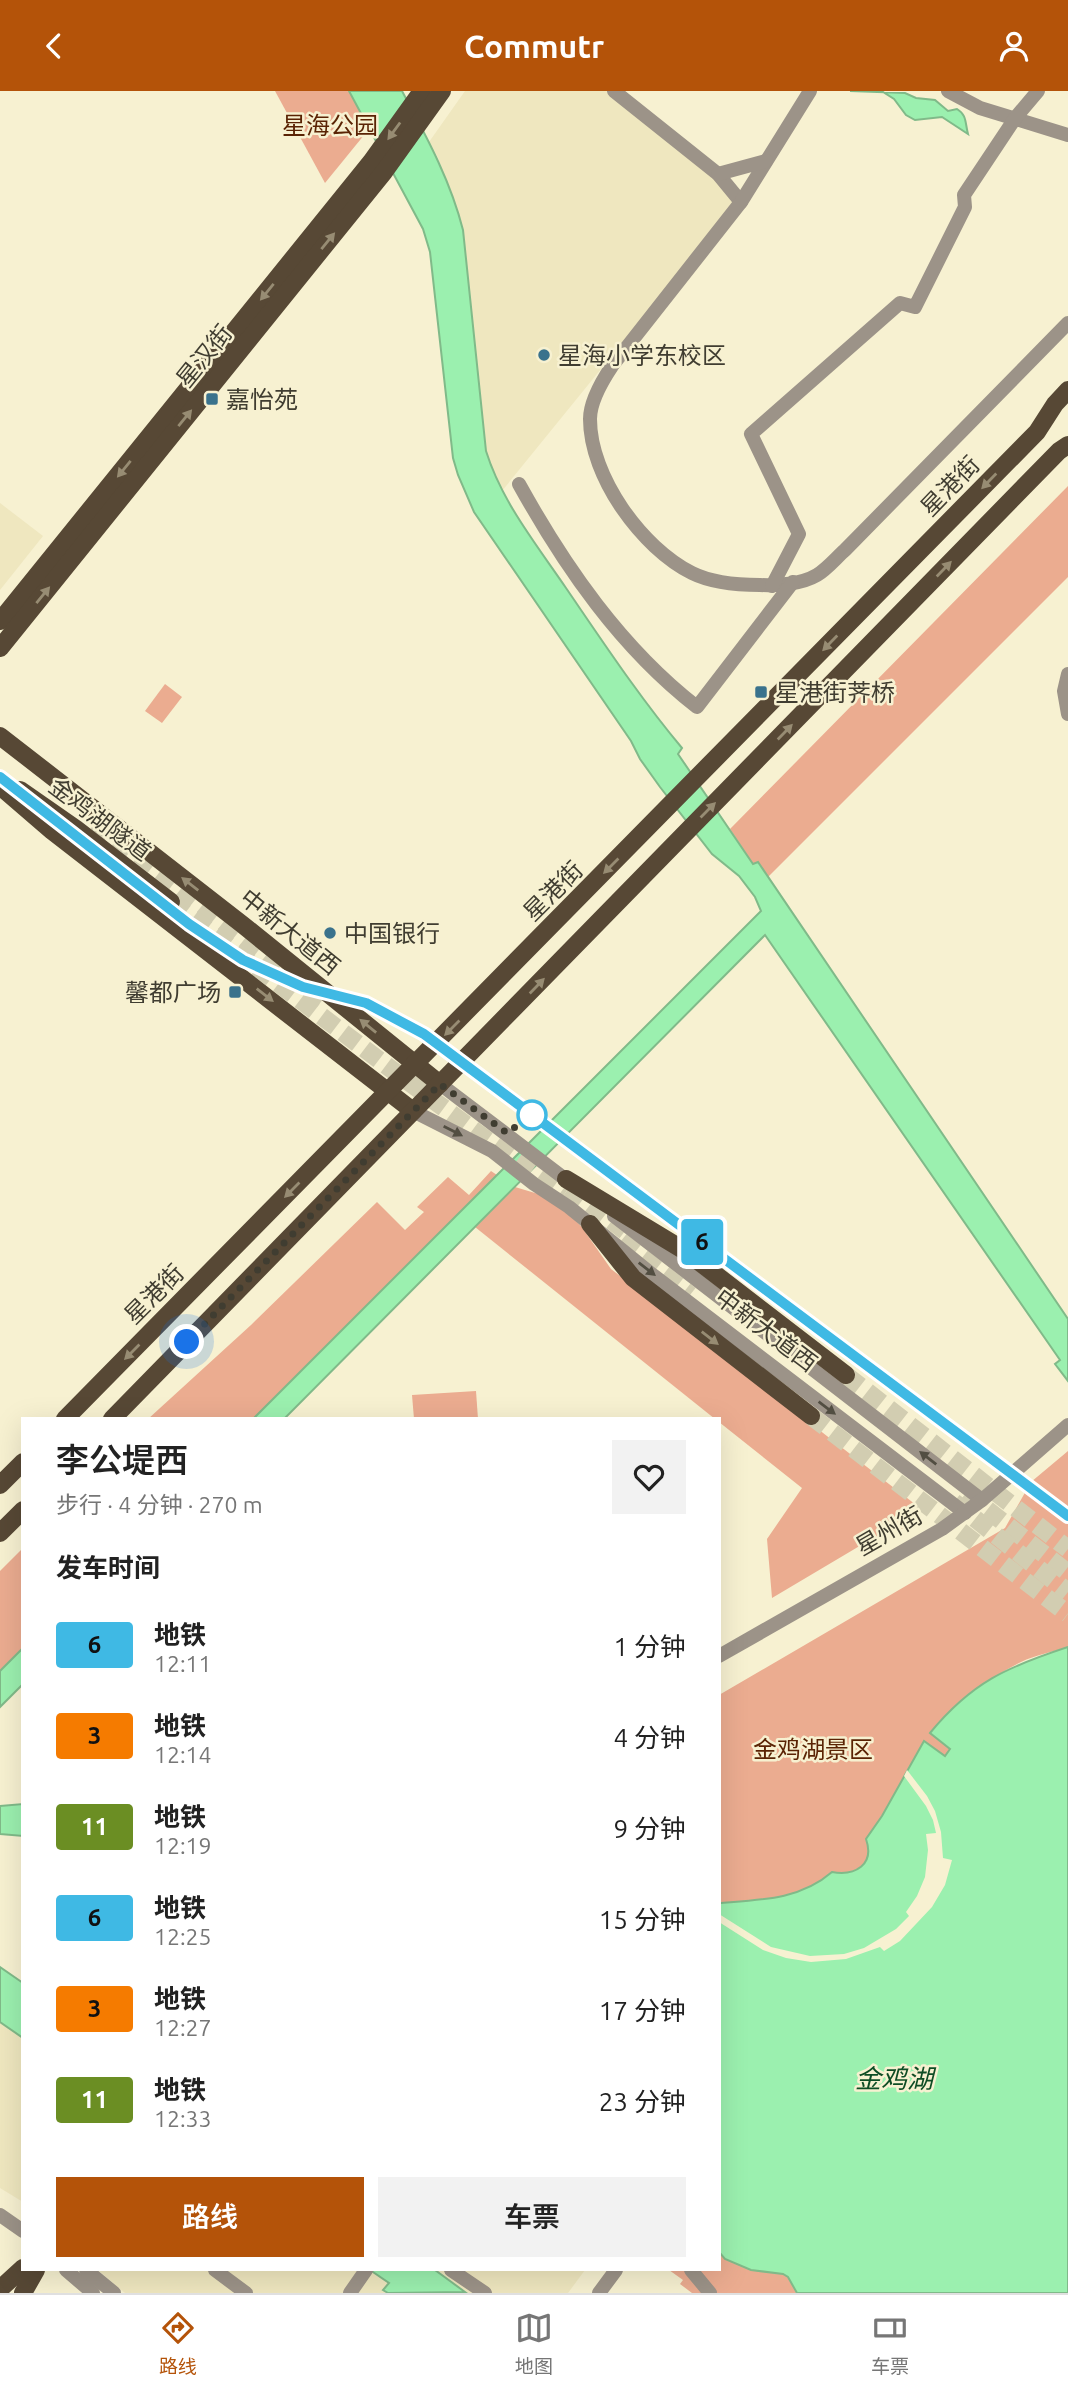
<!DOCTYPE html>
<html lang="zh">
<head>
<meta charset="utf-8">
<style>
  body { margin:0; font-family:Ubuntu,"Noto Sans SC",sans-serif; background:#f2f2f2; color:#222; height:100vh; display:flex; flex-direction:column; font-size:26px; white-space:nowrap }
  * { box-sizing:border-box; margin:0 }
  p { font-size:23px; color:#767676 }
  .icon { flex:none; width:38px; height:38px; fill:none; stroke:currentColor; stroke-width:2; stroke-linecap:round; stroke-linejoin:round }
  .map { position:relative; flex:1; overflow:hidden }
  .drawer { position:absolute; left:21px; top:1326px; width:700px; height:854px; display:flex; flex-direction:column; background:#fff; border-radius:0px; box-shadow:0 7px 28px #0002 }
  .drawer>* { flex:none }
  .badge { padding:0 14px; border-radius:5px; font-size:24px; line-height:46px }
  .you { position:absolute; width:35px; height:35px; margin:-18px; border:5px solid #fff; border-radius:50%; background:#1a73e8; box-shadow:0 0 0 10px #1a73e833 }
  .map>.badge { position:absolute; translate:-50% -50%; box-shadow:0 0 0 4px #fff }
  h2 { padding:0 35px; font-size:26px; line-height:63px }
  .round { display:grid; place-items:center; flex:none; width:74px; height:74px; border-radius:0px; background:#f2f2f2 }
  .headline { display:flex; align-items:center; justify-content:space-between; height:119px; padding:0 35px }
  h1 { font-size:33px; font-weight:600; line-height:52px }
  .button { display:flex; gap:14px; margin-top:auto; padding:14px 35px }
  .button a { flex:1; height:80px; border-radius:0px; background:#b45309; color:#fff; font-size:28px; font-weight:600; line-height:80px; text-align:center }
  .button a+a { background:#f2f2f2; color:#222 }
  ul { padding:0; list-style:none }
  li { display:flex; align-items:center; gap:21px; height:91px; padding:0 35px }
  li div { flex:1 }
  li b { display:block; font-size:26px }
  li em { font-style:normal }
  li .badge { min-width:77px; font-weight:700; text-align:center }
  header { display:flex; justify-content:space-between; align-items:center; height:91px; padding:0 35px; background:#b45309; color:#fff; font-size:32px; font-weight:600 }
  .tab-bar { display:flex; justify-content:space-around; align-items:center; height:98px; border-top:2px solid #e0e0e0; background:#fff; font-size:19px; color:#767676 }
  .tab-bar a { display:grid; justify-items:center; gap:4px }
  .tab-bar .current { color:#b45309 }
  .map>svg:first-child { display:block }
  .built { fill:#efe7bf }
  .green { fill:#ebac90 }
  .water { fill:#9bf0af; stroke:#80ba89; stroke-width:2 }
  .pier { fill:#f7f1d1 }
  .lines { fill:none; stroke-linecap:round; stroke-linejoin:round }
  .major-tunnel { stroke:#d2cdb1; stroke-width:18; stroke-dasharray:18 9; stroke-linecap:butt }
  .minor { stroke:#9c9388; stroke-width:14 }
  .major { stroke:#574835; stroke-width:18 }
  .oneway { fill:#978c73 }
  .oneway2 { fill:#524e42 }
  .line-casing { stroke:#fff; stroke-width:16 }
  .line { stroke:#3fb9e4; stroke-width:10 }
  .walk { stroke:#403d31; stroke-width:7; stroke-dasharray:0 12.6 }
  .poi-dot { fill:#3a728c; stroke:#f7f1d1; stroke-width:2.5 }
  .stop-dot { fill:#fff; stroke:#3fb9e4; stroke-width:3.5 }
  .labels { text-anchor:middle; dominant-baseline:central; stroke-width:5; stroke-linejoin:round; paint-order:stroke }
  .park-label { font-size:24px; fill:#5a2304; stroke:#f7f1d1 }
  .poi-label { font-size:24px; fill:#403d31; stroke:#f7f1d1; text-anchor:start }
  .street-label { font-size:24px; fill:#403d31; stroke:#f7f1d1 }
  .water-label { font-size:26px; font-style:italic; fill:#0e4d25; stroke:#f7f1d1 }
</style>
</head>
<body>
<header><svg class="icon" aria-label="back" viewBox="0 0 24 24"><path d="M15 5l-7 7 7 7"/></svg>Commutr<svg class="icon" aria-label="person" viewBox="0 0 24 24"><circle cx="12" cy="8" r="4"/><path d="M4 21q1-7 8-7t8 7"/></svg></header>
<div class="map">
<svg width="1068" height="2202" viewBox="0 0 1068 2202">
  <rect width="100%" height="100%" fill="#f7f1d1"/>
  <g class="built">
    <path d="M465 0H611L739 103 709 145 502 400 494 387 486 360 463 139 438 67 429 51Z"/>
    <path d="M0 412 43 445 0 499Z"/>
    <path d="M0 1931 23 1947V2111L0 2097Z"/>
    <path d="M98 2179H370L390 2192 384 2199 388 2202H125Z"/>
    <path d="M435 2179H585L568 2202H464L465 2200Z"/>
  </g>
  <g class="green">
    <path d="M275 0H349L369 38 325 92Z"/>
    <path d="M1068 395V486L768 786 758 772 754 774 730 738Z"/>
    <path d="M165 593 182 606 162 632 145 620Z"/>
    <path d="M491 1080 515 1096 545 1105 560 1115 581 1135 611 1178 920 1417V1431L868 1450 772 1507 767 1448 802 1397 719 1331V1328H715L475 1136 368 1243 352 1230 253 1328H148L251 1234 377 1111 405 1139 424 1121 417 1116 448 1086 469 1104Z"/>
    <path d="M476 1300 478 1328H414L412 1304Z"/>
    <path d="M1068 1360V1556C1053 1561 1035 1564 1021 1571 986 1588 955 1612 930 1642L951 1657 945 1665 925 1651 882 1726 866 1748C875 1774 855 1785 832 1781 800 1809 759 1809 719 1812V1604L1005 1437 1031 1391Z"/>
    <path d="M23 1457V1557L0 1580V1480Z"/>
    <path d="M719 2161 726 2168 751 2179 783 2183 788 2186 797 2202H692L680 2193 683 2189 669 2179H719Z"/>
  </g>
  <g class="water">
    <path d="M349 0H402C426 45 450 88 463 139L486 360C502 411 536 453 566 497 603 551 640 607 682 657L678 663 753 773 758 771 1068 1228V1290L1055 1273 1060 1269 765 844 284 1328H253L761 820 755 806 739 785 712 763 660 696 640 668 631 650 474 421 458 384 453 367 430 161 423 138Z"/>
    <path d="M850 0 905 2 916 7 935 9 948 20 957 18C967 24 965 32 968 43L942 26 915 29 906 24 894 8 883 1Z"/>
    <path d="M1068 1556V2202H797L788 2186 783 2183 751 2179 725 2168 719 2161V1812C759 1809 800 1809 832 1781 855 1785 875 1774 866 1748L882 1725 924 1650 945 1665 950 1658 930 1642C972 1591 1007 1576 1068 1556Z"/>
    <path d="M23 1557V1593L0 1616V1580Z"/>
    <path d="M23 1713V1745L0 1743V1715Z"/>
    <path d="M0 1876 23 1892V1947L0 1931Z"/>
    <path d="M370 2179H435L465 2201 388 2202 383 2199 389 2192Z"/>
  </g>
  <path class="pier" d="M907 1679 927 1705 935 1720 941 1741 943 1767 952 1769 945 1794 932 1816 900 1850 884 1860 880 1856 846 1868 811 1871 786 1867 763 1859 719 1831V1823L771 1856 810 1865 844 1863 864 1857 896 1838 909 1825 906 1821 917 1805 925 1786 928 1759 926 1743 936 1742 933 1729 926 1715 904 1685Z"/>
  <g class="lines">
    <g class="major-tunnel">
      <path d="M96 731 327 912"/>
      <path d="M171 811 391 978 563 1105"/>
      <path d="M569 1097 625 1140"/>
      <path d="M621 1150 690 1204"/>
      <path d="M846 1284 1068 1458"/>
      <path d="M811 1325 1068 1523"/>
      <path d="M966 1402 1068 1482"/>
      <path d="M954 1411 1068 1501"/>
    </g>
    <g class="minor">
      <path d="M614 0 718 83 741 111"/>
      <path d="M810 0 741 111 612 275C602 290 590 310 590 328 590 386 642 457 692 482 712 492 738 494 760 494 777 495 802 493 817 484 827 478 836 467 845 459L1068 232"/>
      <path d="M948 0 980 17 1068 44"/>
      <path d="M718 83 766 70"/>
      <path d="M519 393C565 476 621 557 697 616L793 491"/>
      <path d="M772 495 799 443 751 343 900 212 915 216 965 116 964 104 1016 26 1038 0"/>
      <path d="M1068 583 1064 600 1068 623"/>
      <path d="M440 993 573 1094"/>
      <path d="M413 1020 492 1060 534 1093 569 1116 649 1181 965 1422"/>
      <path d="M614 1125 982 1409"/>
      <path d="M719 1565 942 1438 982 1409 1068 1334"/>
      <path d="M0 2124 23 2140"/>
      <path d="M66 2179 93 2202"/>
      <path d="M86 2179 114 2202"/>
      <path d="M215 2179 246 2202"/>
      <path d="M451 2179 485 2202"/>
      <path d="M691 2179 710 2202"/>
      <path d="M350 2202 366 2179"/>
      <path d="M599 2202 616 2179"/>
    </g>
    <g class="major">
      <path d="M0 530 371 71 422 0"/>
      <path d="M0 557 384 81 442 0"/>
      <path d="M0 645 243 834 440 993"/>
      <path d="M0 695 52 740 413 1020"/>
      <path d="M20 699 76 738 171 811"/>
      <path d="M566 1088 685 1160 846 1284"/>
      <path d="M590 1133 633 1187 811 1325"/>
      <path d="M65 1328 1037 341 1055 313 1068 299"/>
      <path d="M112 1328 1059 360 1068 354"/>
      <path d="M0 1394 23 1371"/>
      <path d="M0 1442 23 1419"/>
      <path d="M0 2198 23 2177"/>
      <path d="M23 2202 36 2179"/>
    </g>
  </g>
  <defs><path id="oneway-solid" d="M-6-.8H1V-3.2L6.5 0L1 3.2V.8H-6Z" transform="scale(1.75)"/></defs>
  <g class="oneway">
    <use href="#oneway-solid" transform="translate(394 40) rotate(126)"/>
    <use href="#oneway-solid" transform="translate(328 150) rotate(-51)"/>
    <use href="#oneway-solid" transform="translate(267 201) rotate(129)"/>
    <use href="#oneway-solid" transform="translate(185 327) rotate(-51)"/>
    <use href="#oneway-solid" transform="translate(124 378) rotate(129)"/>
    <use href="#oneway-solid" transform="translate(989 390) rotate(134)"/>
    <use href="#oneway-solid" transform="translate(944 478) rotate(-46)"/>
    <use href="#oneway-solid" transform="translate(43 504) rotate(-51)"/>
    <use href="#oneway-solid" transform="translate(830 552) rotate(134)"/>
    <use href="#oneway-solid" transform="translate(785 641) rotate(-46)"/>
    <use href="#oneway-solid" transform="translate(708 719) rotate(-45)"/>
    <use href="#oneway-solid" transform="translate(611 775) rotate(135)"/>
    <use href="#oneway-solid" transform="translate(190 793) rotate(-142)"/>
    <use href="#oneway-solid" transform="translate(537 895) rotate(-46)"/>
    <use href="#oneway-solid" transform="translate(265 904) rotate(38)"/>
    <use href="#oneway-solid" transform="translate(368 935) rotate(-141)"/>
    <use href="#oneway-solid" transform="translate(452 937) rotate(135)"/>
    <use href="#oneway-solid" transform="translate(292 1099) rotate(135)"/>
    <use href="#oneway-solid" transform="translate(710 1247) rotate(38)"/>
    <use href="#oneway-solid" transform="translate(132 1261) rotate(135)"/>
  </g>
  <g class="oneway2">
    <use href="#oneway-solid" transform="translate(453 1040) rotate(27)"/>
    <use href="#oneway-solid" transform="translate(647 1178) rotate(38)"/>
    <use href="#oneway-solid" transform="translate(827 1317) rotate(37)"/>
    <use href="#oneway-solid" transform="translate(928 1367) rotate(-142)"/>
  </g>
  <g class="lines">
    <defs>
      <path id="line" d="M0 686 189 833 243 869 303 896 366 912 424 943 1068 1425"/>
    </defs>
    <use href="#line" class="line-casing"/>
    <use href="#line" class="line"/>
    <path class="walk" d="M187 1251 440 993 507 1042 532 1024"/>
  </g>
  <g class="poi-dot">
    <circle cx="544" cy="264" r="7"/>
    <rect x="205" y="301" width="14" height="14" rx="3.5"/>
    <rect x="754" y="594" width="14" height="14" rx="3.5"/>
    <circle cx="330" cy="842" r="7"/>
    <rect x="228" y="894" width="14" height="14" rx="3.5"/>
  </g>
  <circle class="stop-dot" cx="532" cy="1024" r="14"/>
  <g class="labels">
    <g class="park-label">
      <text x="330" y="34">星海公园</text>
      <text x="813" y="1658">金鸡湖景区</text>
    </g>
    <g class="poi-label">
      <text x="558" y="264">星海小学东校区</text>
      <text x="226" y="308">嘉怡苑</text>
      <text x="775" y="601">星港街荠桥</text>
      <text x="344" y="842">中国银行</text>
      <text x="221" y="901" text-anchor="end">馨都广场</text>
    </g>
    <g class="street-label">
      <text transform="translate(204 265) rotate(-51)">星汉街</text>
      <text transform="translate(950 395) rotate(-46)">星港街</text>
      <text transform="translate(100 728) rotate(37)">金鸡湖隧道</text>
      <text transform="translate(553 800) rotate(-45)">星港街</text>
      <text transform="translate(290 841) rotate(39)">中新大道西</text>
      <text transform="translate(154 1203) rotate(-45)">星港街</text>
      <text transform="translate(766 1239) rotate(37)">中新大道西</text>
      <text transform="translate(889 1440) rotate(-30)">星州街</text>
    </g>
    <g class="water-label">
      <text x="894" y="1987">金鸡湖</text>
    </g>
  </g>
</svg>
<div class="you" style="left:187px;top:1251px"></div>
<b class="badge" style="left:702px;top:1151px;background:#3fb9e4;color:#111">6</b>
<section class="drawer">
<div class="headline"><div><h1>李公堤西</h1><p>步行 · 4 分钟 · 270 m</p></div><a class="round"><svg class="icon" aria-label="heart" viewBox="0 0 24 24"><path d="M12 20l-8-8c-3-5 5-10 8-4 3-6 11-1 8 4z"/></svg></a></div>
<h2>发车时间</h2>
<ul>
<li><span class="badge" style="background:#3fb9e4;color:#111">6</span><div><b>地铁</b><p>12:11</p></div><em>1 分钟</em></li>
<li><span class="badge" style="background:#f57b00;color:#111">3</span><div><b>地铁</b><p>12:14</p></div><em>4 分钟</em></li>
<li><span class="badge" style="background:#6b8e23;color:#fff">11</span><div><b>地铁</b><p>12:19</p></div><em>9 分钟</em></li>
<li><span class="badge" style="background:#3fb9e4;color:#111">6</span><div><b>地铁</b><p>12:25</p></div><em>15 分钟</em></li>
<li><span class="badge" style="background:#f57b00;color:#111">3</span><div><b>地铁</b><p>12:27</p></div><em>17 分钟</em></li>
<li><span class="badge" style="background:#6b8e23;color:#fff">11</span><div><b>地铁</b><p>12:33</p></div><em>23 分钟</em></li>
</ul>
<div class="button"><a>路线</a><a>车票</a></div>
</section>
</div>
<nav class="tab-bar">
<a class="current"><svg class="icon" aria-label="directions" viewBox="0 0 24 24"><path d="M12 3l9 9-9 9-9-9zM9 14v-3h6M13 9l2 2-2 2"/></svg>路线</a>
<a><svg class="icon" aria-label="map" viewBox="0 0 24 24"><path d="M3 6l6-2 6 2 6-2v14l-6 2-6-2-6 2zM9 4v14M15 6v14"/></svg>地图</a>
<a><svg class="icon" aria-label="tickets" viewBox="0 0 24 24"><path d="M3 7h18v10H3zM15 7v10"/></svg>车票</a>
</nav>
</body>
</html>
